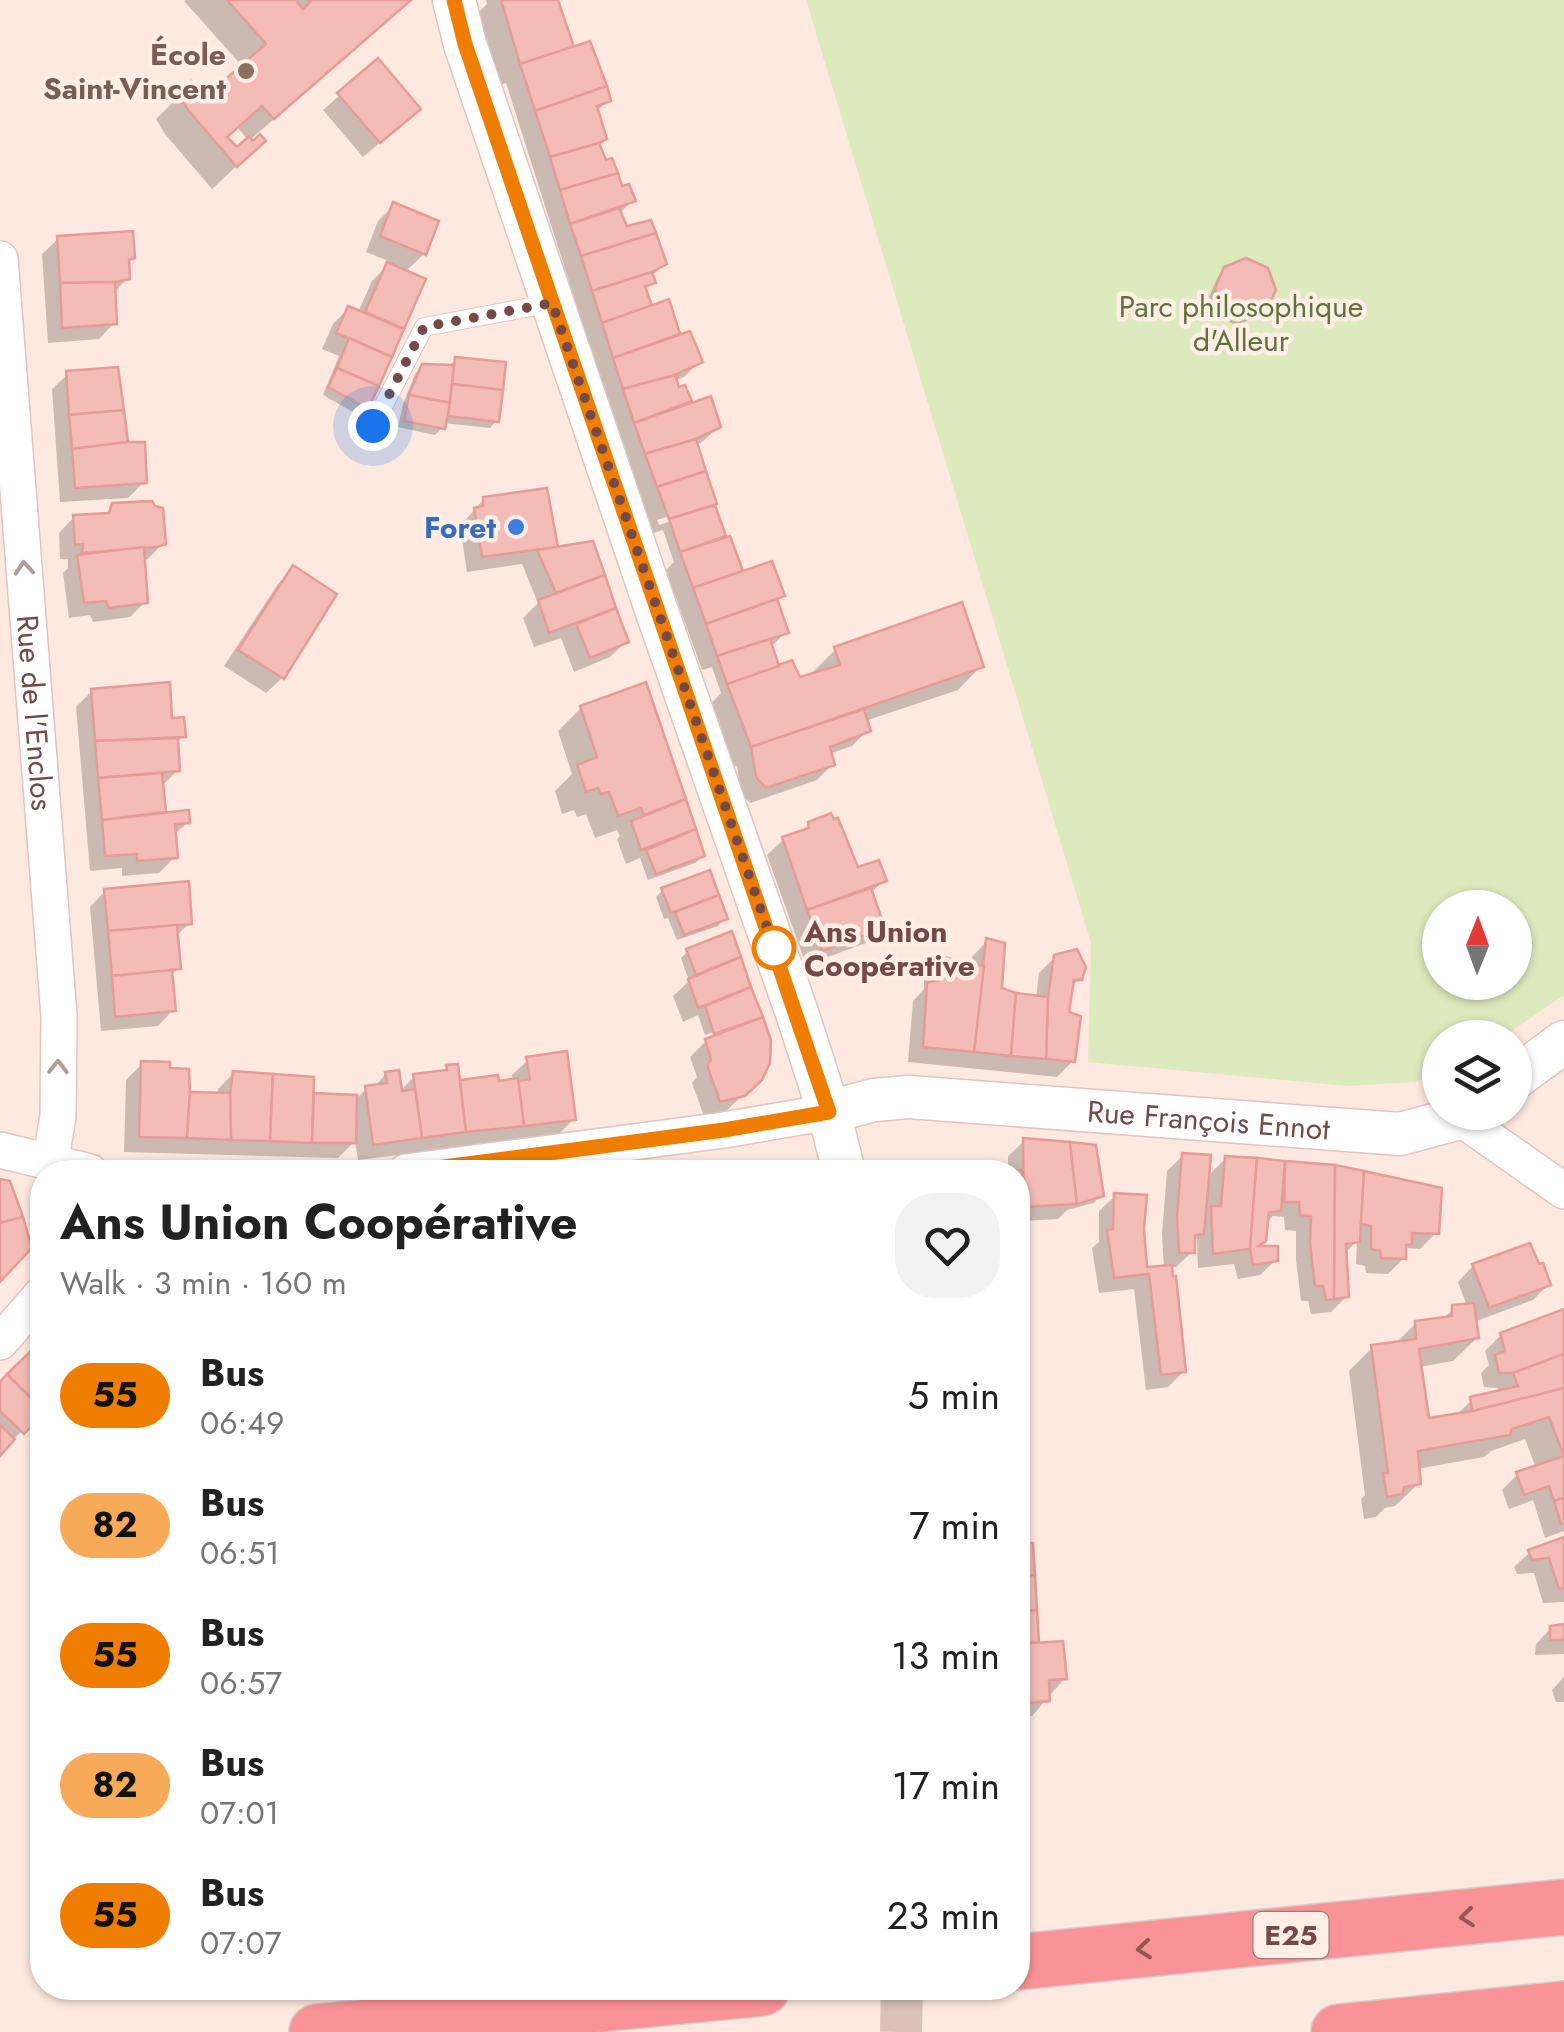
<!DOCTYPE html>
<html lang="en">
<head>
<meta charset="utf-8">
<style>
  body { margin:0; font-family:Jost,sans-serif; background:#f2f2f2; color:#222; height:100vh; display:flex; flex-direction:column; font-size:38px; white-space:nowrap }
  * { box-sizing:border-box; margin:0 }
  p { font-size:32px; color:#767676 }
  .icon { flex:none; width:55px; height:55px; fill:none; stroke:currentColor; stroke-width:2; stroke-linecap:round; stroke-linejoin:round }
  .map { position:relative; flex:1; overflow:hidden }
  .sheet { position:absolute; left:30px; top:1160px; width:1000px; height:840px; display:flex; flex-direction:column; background:#fff; border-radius:40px; box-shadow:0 2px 8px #0004 }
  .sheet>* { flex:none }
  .badge { padding:0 20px; border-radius:32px; font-size:35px; line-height:65px }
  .needle { width:65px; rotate:1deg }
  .controls { position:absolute; left:1422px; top:890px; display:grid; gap:20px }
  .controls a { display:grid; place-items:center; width:110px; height:110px; border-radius:50%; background:#fff; box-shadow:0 2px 8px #0004; font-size:50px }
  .you { position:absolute; width:50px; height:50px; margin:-25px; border:8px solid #fff; border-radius:50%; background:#1a73e8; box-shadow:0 0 0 15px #1a73e833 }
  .map>.badge { position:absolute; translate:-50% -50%; box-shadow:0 0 0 5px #fff }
  .round { display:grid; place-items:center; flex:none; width:105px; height:105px; border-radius:40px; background:#f2f2f2 }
  .overview { display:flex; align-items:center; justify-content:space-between; height:170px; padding:0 30px }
  h1 { font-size:48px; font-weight:700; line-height:75px }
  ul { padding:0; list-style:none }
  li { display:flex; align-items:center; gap:30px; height:130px; padding:0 30px }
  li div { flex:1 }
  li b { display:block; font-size:38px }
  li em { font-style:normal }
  li .badge { min-width:110px; font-weight:700; text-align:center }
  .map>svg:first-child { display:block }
  .green { fill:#ddeabe; fill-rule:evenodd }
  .shadow { fill:#0003; fill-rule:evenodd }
  .building { fill:#f3bcb6; stroke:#e69c96; stroke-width:2.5 }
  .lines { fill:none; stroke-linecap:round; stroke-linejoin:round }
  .tertiary-tunnel { stroke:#dbc1b9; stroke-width:42; stroke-dasharray:42 21; stroke-linecap:butt }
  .service-casing { stroke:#e3c4be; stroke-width:20 }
  .minor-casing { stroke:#e3c4be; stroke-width:38 }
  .tertiary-casing { stroke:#e3c4be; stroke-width:45 }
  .motorway-casing { stroke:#d8cccb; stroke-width:58 }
  .service { stroke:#fff; stroke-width:18 }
  .minor { stroke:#fff; stroke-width:35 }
  .tertiary { stroke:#fff; stroke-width:42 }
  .motorway { stroke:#fa9397; stroke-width:55 }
  .oneway { stroke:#b39b99 }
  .oneway2 { stroke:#8f5856 }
  .line-casing { stroke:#fff; stroke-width:22 }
  .line { stroke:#ef7d00; stroke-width:15 }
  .walk { stroke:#744946; stroke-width:10; stroke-dasharray:0 18 }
  .education-dot { fill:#8d6e63; stroke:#ffeee6; stroke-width:4 }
  .shop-dot { fill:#3f7fe0; stroke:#ffeee6; stroke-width:4 }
  .stop-dot { fill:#fff; stroke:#ef7d00; stroke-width:5 }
  .labels { text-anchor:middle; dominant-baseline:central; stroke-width:9; stroke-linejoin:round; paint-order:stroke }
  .shield { fill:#ffeee6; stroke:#9e7a76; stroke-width:2.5 }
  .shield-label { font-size:28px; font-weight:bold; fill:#744946 }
  .education-label { font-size:30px; font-weight:bold; fill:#785e54; stroke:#ffeee6; text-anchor:end }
  .park-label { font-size:30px; fill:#5e743c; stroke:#ffeee6 }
  .shop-label { font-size:30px; font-weight:bold; fill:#366cbe; stroke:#ffeee6; text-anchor:end }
  .street-label { font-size:30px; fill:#744946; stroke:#ffeee6 }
  .stop-label { font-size:30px; font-weight:bold; fill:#744946; stroke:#ffeee6; text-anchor:start }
</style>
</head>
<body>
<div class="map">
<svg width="1564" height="2032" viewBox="0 0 1564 2032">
  <rect width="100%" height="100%" fill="#fde9df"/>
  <path class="green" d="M806 0H1564V995L1503 1037 1440 1038V1072L1414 1082 1349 1086 1088 1062 1091 943ZM1440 908H1515V982H1440Z"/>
  <g class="shadow">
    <path d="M186 0H409L249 141 239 164 212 189 165 134 156 119 191 85 205 100 243 67 184 1ZM238 128 248 140 237 151 225 138Z"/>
    <path d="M486 0H556L573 50 608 100 596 112 604 138 597 145 620 189 633 200 619 214 626 229 664 264 651 277 653 283 644 291 650 310 668 302 679 337 700 361 684 377 674 381 678 390 683 388 690 404 718 427 702 442 695 446 723 536 715 543 741 574 782 596 775 603 786 632 770 648 777 668 798 680 813 676 812 673 836 649 981 666 958 690 865 721 868 730 852 746 829 754 833 764 817 780 750 803 741 793 737 766 727 769 705 710 721 693 712 667 702 670 666 570 674 562 663 530 653 533 619 439 506 83 497 86 476 15 487 4ZM708 504 709 509 659 525 657 520Z"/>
    <path d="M378 62 402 124 363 157 323 110Z"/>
    <path d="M394 205 424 254 405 272 423 280 365 408 358 415 323 395 339 356 322 349 333 324 349 308 358 312 372 281 391 262 366 252 378 221Z"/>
    <path d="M58 239 132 257 126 263 128 278 113 293 114 323 99 339 48 343 42 254Z"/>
    <path d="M1226 269 1264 309 1256 317 1236 325 1217 316 1209 297 1218 277Z"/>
    <path d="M456 359 497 420 490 428 443 423 442 428 435 435 398 427 403 404 415 374 423 366 448 367Z"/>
    <path d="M68 374 126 444 144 482 128 498 60 502 52 389Z"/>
    <path d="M484 499 556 550 592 544 626 642 610 657 574 672 561 638 534 647 523 618 538 603 522 564 467 572 460 526Z"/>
    <path d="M113 506 163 543 148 559 142 560 145 602 130 617 93 622 90 615 69 618 63 573 68 568V559H60L59 533 74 517 103 516Z"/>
    <path d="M293 569 334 594 282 678 266 693 224 666 278 584Z"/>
    <path d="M644 686 702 856 695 863 648 880 640 858 626 864 617 839 620 836 617 830 595 838 586 814 577 817 574 810 562 814 555 791 572 774 558 731 581 708Z"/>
    <path d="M92 691 170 721 183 736 176 743 178 770 161 787 164 815 188 822 173 836 175 857 159 873 122 876V868L90 871 76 707Z"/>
    <path d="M809 824 857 870 884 880 870 894 882 927 866 943 806 965 767 855 783 840 800 834Z"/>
    <path d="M708 873 725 918 718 926 677 940 668 918 664 919 656 897 663 890Z"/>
    <path d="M105 891 190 923 175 937 178 968 170 976 173 1010 158 1026 101 1031 90 907Z"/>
    <path d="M730 935 768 1041 743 1095 727 1110 704 1116 692 1083 697 1077 690 1057 707 1040 755 1023V1017L705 1035 698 1015 683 1022 673 996 689 981 681 958 688 951Z"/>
    <path d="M987 941 999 990 1036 998 1039 973 1055 957 1080 978 1070 988 1066 1013 1073 1061 1057 1077 908 1062 913 1001 924 989V980L944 960 971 966 972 957Z"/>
    <path d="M528 1060 574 1119 558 1135 358 1160 355 1141 338 1158 124 1152 126 1080 142 1064 188 1095H217L218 1089 234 1073 311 1096 357 1098 366 1089 373 1088 386 1074 400 1091 414 1077 442 1073 447 1068 458 1083 496 1077 497 1084 513 1083 512 1075Z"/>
    <path d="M1024 1141 1101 1195 1094 1203 1067 1210 1058 1219 1022 1221 1025 1281 1018 1289V1172H1008V1156Z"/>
    <path d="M1183 1156 1206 1178 1226 1158 1334 1167 1436 1233 1420 1249 1404 1248V1258L1388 1274 1366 1273 1365 1266 1356 1264 1357 1241 1344 1254 1347 1296 1331 1312 1311 1314 1308 1301H1301L1296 1260V1231L1285 1230 1284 1217 1273 1216 1265 1224 1255 1248 1276 1260 1260 1275 1238 1279 1234 1264 1198 1268 1197 1238 1192 1243V1252L1176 1267 1170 1268 1184 1371 1168 1387 1146 1390 1134 1289 1099 1293 1092 1248 1099 1242V1211L1115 1196 1141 1229 1144 1270 1164 1268 1162 1234 1167 1171Z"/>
    <path d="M1473 1266 1548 1285 1533 1300 1474 1322 1477 1338 1453 1361 1419 1367 1427 1421 1455 1416 1472 1400 1500 1393 1498 1388 1484 1387 1481 1373 1489 1365 1485 1351 1501 1335 1564 1316V1531L1545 1538 1533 1500 1509 1509 1502 1490 1518 1474 1536 1468 1525 1439 1491 1451 1484 1457 1417 1469 1419 1483 1395 1506 1385 1508 1376 1517 1364 1519 1361 1499 1365 1495 1349 1371 1373 1347 1395 1344 1416 1323 1442 1320 1454 1308 1467 1306 1458 1282Z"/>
    <path d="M42 1341V1407L40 1410 42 1412 0 1452V1385Z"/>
    <path d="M1564 1540V1602L1543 1603 1534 1573 1517 1574 1514 1567 1530 1552Z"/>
    <path d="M1030 1545 1037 1644 1065 1678 1032 1716 1018 1717V1546Z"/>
    <path d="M1564 1627V1654L1535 1655 1536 1644 1551 1628Z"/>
    <path d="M1564 1677V1702H1556L1552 1690Z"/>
  </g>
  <g class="building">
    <path d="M227 0H296L303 9 310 2 308 0H411L274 119 262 106 227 137 237 147 249 136 253 141 260 134 266 141 237 167 188 110 178 93 191 81 205 97 266 44Z"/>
    <path d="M501 0H558L574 47 520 64Z"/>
    <path d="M590 41 607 86 535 111 520 64Z"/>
    <path d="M378 58 421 109 380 143 337 93Z"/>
    <path d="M607 86 611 101 597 106 607 139 599 143 550 157 535 111Z"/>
    <path d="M599 143 606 160 612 158 618 173 560 190 550 157Z"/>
    <path d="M618 173 622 186 629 184 636 201 570 224 560 190Z"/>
    <path d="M393 202 439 221 426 255 380 236Z"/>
    <path d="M619 208 627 226 651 220 656 233 581 256 570 224Z"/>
    <path d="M133 231 135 258 129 260 130 279 115 282 60 283 57 236Z"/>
    <path d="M656 233 667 264 652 272 592 291 581 256Z"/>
    <path d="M1246 258 1268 268 1276 290 1266 311 1245 319 1223 309 1215 288 1224 267Z"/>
    <path d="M387 262 426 279 404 329 365 312Z"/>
    <path d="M652 272 656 283 645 286 652 306 602 323 592 291Z"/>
    <path d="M115 282 117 324 62 328 60 283Z"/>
    <path d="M669 299 680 334 613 358 602 323Z"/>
    <path d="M348 306 404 329 392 357 336 333Z"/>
    <path d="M690 331 703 362 675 375 623 389 613 358Z"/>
    <path d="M349 338 392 357 379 386 337 368Z"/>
    <path d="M455 357 506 362 503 390 452 384Z"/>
    <path d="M422 364 454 365 450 403 409 395Z"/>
    <path d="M118 367 124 410 69 415 66 371Z"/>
    <path d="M337 368 379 386 368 409 328 387Z"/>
    <path d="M675 375 679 387 685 385 692 401 634 423 623 389Z"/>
    <path d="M452 384 503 390 499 422 448 416Z"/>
    <path d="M409 395 450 403 445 429 404 421Z"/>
    <path d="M711 396 721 427 696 439 645 454 634 423Z"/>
    <path d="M124 410 128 442 72 449 69 415Z"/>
    <path d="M696 439 706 471 657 487 645 454Z"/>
    <path d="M128 442H145L147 483 75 488 72 449Z"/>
    <path d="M706 471 717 504 669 519 657 487Z"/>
    <path d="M547 488 558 547 482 557 474 508 483 506V497Z"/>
    <path d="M152 501 155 506 163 508 166 544 157 547 82 553 83 544 75 545 73 515 109 513 112 503Z"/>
    <path d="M715 505 726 536 680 552 669 519Z"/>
    <path d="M730 536 743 571 693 588 680 552Z"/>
    <path d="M593 541 605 575 556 593 537 550Z"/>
    <path d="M144 547 148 603 109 608 106 601 84 603 77 555Z"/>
    <path d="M772 561 785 596 706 624 693 588Z"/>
    <path d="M293 565 337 594 284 679 238 650Z"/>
    <path d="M605 575 616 608 549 633 538 600Z"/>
    <path d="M777 599 789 633 717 656 706 624Z"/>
    <path d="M962 602 984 667 751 747 727 684 792 660 800 677 840 665 834 647Z"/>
    <path d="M616 608 629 642 590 658 576 624Z"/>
    <path d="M770 639 779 666 727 684 717 656Z"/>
    <path d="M170 682 172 718 184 717 186 737 95 741 91 689Z"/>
    <path d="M646 682 686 799 644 815 641 808 618 816 609 792 601 794 598 788 586 792 577 765 597 757 580 706Z"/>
    <path d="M864 709 871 731 830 747 835 765 766 788 756 777 751 747Z"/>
    <path d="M178 738 180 771 98 778 95 741Z"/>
    <path d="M162 773 166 812 102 820 98 778Z"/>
    <path d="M686 799 696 829 641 850 631 821Z"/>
    <path d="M189 810 190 823 175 824 178 858 137 861V854L105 856 102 820Z"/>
    <path d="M831 813 834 819 838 818 858 867 879 860 887 881 807 910 782 837 809 828 808 822Z"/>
    <path d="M696 829 705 856 656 874 646 850Z"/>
    <path d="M710 870 719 895 671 913 661 888Z"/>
    <path d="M189 881 192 924 108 931 104 889Z"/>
    <path d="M871 888 885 928 822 951 807 910Z"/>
    <path d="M719 895 728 919 684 935 675 912Z"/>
    <path d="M177 925 181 969 112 976 108 931Z"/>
    <path d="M732 931 741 957 696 975 686 949Z"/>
    <path d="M986 938 1005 943 1002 988 1016 993 1011 1056 974 1052Z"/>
    <path d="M1077 949 1086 967 1082 980H1074L1069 1012 1081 1016 1075 1062 1046 1059 1048 997 1054 955Z"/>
    <path d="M741 957 751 987 698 1008 688 979Z"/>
    <path d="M943 957 984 966 974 1052 923 1047 927 983 939 980V962Z"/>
    <path d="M172 970 176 1011 115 1017 112 976Z"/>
    <path d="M751 987 763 1017 714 1034 705 1006Z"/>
    <path d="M1016 993 1048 997 1046 1059 1011 1056Z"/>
    <path d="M763 1017 771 1040 770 1063 762 1080 745 1096 720 1102 707 1065 711 1060 705 1039Z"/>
    <path d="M567 1051 576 1120 524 1126 518 1081 530 1079 526 1057Z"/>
    <path d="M141 1061 170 1062V1068L189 1069 190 1092 187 1138 139 1137Z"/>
    <path d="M458 1064 466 1132 422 1138 413 1074 447 1070 446 1065Z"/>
    <path d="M399 1070 402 1091 415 1089 422 1138 373 1145 365 1086 387 1083 385 1072Z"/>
    <path d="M233 1071 273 1074 270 1141 231 1140 230 1093Z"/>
    <path d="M273 1074 314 1077 312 1143 270 1141Z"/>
    <path d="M498 1075 499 1081 518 1078 524 1126 466 1132 460 1080Z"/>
    <path d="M190 1092 230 1093 231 1140 187 1138Z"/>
    <path d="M314 1093 357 1095 356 1143H312Z"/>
    <path d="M1023 1138 1070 1142 1077 1204 1024 1207Z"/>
    <path d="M1070 1142 1096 1145 1104 1196 1077 1204Z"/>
    <path d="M1182 1153 1211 1155 1204 1234 1195 1235V1253H1179L1177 1217Z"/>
    <path d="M1225 1156 1257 1158 1250 1249 1213 1254 1211 1206H1221Z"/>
    <path d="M1257 1158 1285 1161 1281 1211 1269 1212 1266 1241 1259 1246H1278V1261L1253 1265 1250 1249Z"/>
    <path d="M1285 1161 1335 1165 1334 1299 1326 1300 1323 1286H1315L1310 1243 1311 1216 1300 1215 1299 1202H1284Z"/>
    <path d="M995 1163V1172L1022 1170 1028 1282H1018V1172H919V1165Z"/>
    <path d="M1335 1165 1364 1171 1360 1242 1346 1244 1349 1297 1334 1299Z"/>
    <path d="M1364 1171 1442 1188 1439 1234 1412 1233V1244L1406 1245V1259L1381 1258 1380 1251 1371 1249V1226L1361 1224Z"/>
    <path d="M0 1179 10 1181 23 1217 0 1223Z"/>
    <path d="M1114 1193 1147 1195 1144 1229 1147 1267 1172 1265 1173 1276H1176L1186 1372 1161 1375 1149 1274 1114 1278 1107 1230 1113 1229Z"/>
    <path d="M23 1217 32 1248 0 1282V1223Z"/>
    <path d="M1530 1243 1539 1264 1543 1263 1551 1285 1489 1308 1472 1264Z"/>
    <path d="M1474 1303 1479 1338 1419 1349 1429 1418 1472 1411 1564 1388V1456L1549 1417 1512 1429 1510 1435 1418 1451 1421 1484 1404 1487 1403 1494 1387 1497 1383 1473H1388L1371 1345 1416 1339 1415 1321 1452 1316V1305Z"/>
    <path d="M1564 1309V1354L1513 1373H1499L1495 1355 1505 1351 1500 1333Z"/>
    <path d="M42 1338V1364L30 1352Z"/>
    <path d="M30 1352 42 1364V1409L7 1374Z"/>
    <path d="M1564 1354V1388L1472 1411 1470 1397 1518 1386 1513 1373Z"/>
    <path d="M1018 1370 1026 1373V1382L1018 1385Z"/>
    <path d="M7 1374 42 1409V1415L24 1434 0 1411V1382Z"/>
    <path d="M0 1425 15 1439 0 1456Z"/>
    <path d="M1564 1456V1498L1554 1501 1549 1486 1524 1495 1516 1472Z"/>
    <path d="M1564 1498V1523L1561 1524 1554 1501Z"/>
    <path d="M1564 1537V1588L1559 1589 1549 1558 1532 1560 1528 1550Z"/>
    <path d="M1018 1543H1033L1035 1575 1018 1576Z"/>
    <path d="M1035 1575 1037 1610 1018 1611V1576Z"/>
    <path d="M1037 1610 1039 1642 1018 1644V1611Z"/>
    <path d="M1564 1624V1640H1550V1626Z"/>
    <path d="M1063 1641 1067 1679 1049 1680 1050 1701 1029 1703 1018 1690V1644Z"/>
  </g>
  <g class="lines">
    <path class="tertiary-tunnel" d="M901 2032 902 1988"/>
    <defs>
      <path id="service" d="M373 426 424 327 552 303"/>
      <g id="minor">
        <path id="s1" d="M0 259 59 1016 58 1116 50 1164"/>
        <path d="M1460 1118 1564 1191"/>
        <path d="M0 1150 90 1172"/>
        <path d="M406 1172 724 1130 829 1112"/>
        <path d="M0 1342 42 1294"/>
      </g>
      <g id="tertiary">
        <path d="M454 0 465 44 656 609 799 1019 829 1112 844 1172"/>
        <path d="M1515 1078 1564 1042"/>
        <path id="s2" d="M829 1112 874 1100 909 1097 1400 1134 1460 1118 1468 1112"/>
      </g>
      <g id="motorway">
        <path d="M1018 1962 1564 1907"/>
        <path d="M317 2032 762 1988"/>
        <path d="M1339 2032 1564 2009"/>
      </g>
    </defs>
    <use href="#service" class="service-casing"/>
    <use href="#minor" class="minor-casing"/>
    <use href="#tertiary" class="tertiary-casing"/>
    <use href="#motorway" class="motorway-casing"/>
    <use href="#service" class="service"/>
    <use href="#minor" class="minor"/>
    <use href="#tertiary" class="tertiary"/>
    <use href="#motorway" class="motorway"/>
  </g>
  <defs><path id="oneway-chevron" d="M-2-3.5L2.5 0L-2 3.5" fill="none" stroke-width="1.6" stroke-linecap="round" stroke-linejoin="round" transform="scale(2.5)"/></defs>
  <g class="oneway">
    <use href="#oneway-chevron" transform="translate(24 568) rotate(-94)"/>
    <use href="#oneway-chevron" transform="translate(58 1067) rotate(-89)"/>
  </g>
  <g class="oneway2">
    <use href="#oneway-chevron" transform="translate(1467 1917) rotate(174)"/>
    <use href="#oneway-chevron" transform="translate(1144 1949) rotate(174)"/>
  </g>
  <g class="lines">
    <defs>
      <path id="line" d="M406 1172 724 1130 829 1112 540 266 465 44 454 0"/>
    </defs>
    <use href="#line" class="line-casing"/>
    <use href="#line" class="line"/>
    <path class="walk" d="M373 426 424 327 552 303 774 948"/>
  </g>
  <circle class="education-dot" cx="246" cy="71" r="10"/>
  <circle class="shop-dot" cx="516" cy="527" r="10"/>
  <circle class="stop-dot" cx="774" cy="948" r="20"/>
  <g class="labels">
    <rect class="shield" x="1253.5" y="1912" width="75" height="46" rx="8"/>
    <g class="shield-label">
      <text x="1291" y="1935">E25</text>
    </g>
    <g class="education-label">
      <text x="226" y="54">École<tspan x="226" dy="34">Saint-Vincent</tspan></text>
    </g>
    <g class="park-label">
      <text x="1241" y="306">Parc philosophique<tspan x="1241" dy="34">d'Alleur</tspan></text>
    </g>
    <g class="shop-label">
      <text x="496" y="527">Foret</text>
    </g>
    <g class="street-label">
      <text stroke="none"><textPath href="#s1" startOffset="455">Rue de l'Enclos</textPath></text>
      <text stroke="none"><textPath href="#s2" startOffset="382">Rue François Ennot</textPath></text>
    </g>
    <g class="stop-label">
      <text x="804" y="931">Ans Union<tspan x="804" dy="34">Coopérative</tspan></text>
    </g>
  </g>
</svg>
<div class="controls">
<a><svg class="needle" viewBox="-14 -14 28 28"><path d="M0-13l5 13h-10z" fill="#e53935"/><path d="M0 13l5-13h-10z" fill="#767676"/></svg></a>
<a><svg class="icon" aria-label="layers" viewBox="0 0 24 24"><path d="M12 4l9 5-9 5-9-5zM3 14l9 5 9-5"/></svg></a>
</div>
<div class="you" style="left:373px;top:426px"></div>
<section class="sheet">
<div class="overview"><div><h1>Ans Union Coopérative</h1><p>Walk · 3 min · 160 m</p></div><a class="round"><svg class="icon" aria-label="heart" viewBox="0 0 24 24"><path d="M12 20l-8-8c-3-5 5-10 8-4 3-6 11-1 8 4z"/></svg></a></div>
<ul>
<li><span class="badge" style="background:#ef7d00;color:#111">55</span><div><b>Bus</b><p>06:49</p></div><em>5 min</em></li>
<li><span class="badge" style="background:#f7ab59;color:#111">82</span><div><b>Bus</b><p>06:51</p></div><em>7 min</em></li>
<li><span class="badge" style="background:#ef7d00;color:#111">55</span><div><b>Bus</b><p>06:57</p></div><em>13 min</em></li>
<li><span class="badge" style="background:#f7ab59;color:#111">82</span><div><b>Bus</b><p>07:01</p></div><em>17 min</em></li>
<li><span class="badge" style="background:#ef7d00;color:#111">55</span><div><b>Bus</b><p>07:07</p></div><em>23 min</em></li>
</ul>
</section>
</div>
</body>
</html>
